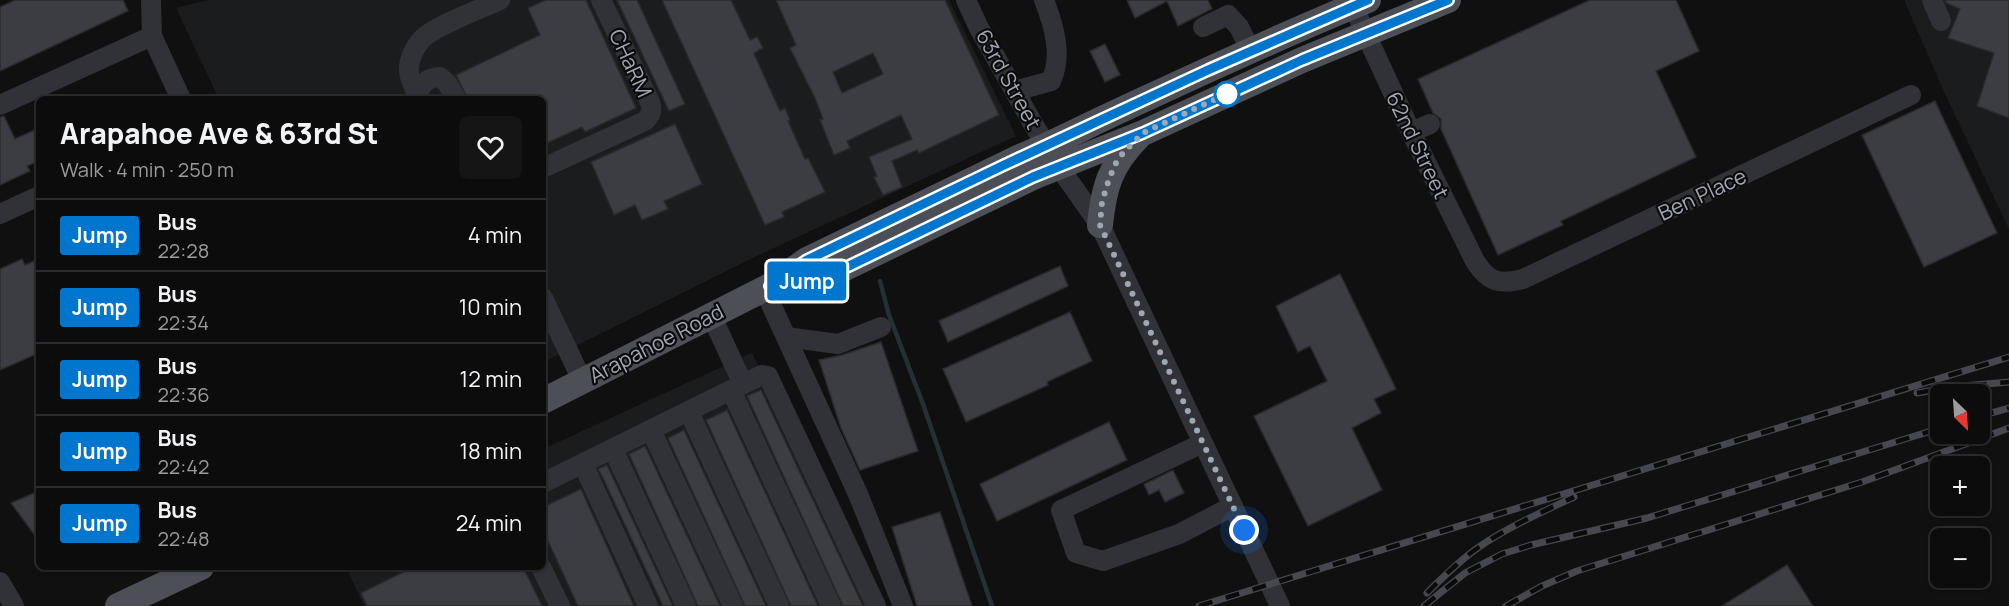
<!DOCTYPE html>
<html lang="en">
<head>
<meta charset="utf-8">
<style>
  body { margin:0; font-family:Manrope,sans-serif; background:#151516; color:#f1f3f6; height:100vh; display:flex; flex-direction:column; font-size:22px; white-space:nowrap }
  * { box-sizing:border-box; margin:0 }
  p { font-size:20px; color:#9a9b9d }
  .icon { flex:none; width:33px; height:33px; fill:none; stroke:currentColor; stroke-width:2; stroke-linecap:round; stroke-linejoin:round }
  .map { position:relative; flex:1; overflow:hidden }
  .sheet { position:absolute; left:36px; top:96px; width:510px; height:474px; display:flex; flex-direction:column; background:#0c0c0d; border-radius:9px; box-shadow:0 2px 4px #0004,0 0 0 2px #2c2c2e }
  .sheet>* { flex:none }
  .badge { padding:0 12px; border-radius:4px; font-size:21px; line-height:39px }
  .needle { width:39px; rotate:155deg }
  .fabs { position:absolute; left:1930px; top:384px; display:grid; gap:12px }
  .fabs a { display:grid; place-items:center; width:60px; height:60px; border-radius:9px; background:#0c0c0d; box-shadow:0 2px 4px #0004,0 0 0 2px #2c2c2e; font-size:30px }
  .you { position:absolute; width:30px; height:30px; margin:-15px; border:4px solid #fff; border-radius:50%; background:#1a73e8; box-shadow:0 0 0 9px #1a73e833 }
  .map>.badge { position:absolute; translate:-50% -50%; box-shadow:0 0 0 3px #fff }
  .round { display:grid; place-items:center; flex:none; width:63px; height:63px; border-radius:9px; background:#151516 }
  .headline { display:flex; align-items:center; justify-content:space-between; height:102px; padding:0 24px }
  h1 { font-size:28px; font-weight:800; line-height:45px }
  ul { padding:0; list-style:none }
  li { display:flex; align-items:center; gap:18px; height:72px; padding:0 24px; border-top:2px solid #2c2c2e }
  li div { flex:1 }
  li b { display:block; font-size:22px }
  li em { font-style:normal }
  li .badge { min-width:66px; font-weight:700; text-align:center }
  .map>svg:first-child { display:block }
  .built { fill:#1b1c1e }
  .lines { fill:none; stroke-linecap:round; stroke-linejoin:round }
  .stream { stroke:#253036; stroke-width:4.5 }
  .building { fill:#3c3d42; stroke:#2a2a2e; stroke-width:1.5; fill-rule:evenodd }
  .minor { stroke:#303237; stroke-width:20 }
  .major { stroke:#4c4f56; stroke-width:26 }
  .rail-casing { stroke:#45484e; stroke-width:7 }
  .rail { stroke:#0b0b0c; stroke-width:4.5; stroke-dasharray:14; stroke-linecap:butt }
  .line-casing { stroke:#fff; stroke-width:14 }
  .line { stroke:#0076ce; stroke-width:9 }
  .walk { stroke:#9fa7b4; stroke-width:6; stroke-dasharray:0 10.8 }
  .stop-dot { fill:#fff; stroke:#0076ce; stroke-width:3 }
  .labels { text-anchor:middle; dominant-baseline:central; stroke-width:4.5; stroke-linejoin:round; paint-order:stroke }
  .street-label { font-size:21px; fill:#9fa7b4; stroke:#0b0b0c }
</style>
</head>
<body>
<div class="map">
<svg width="2009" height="606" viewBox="0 0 2009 606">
  <rect width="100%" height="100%" fill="#101011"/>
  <g class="built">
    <path d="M208 0H949L1016 136 763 253 543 362V99H219L176 8Z"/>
    <path d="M1904 0H2009V229L1945 94Z"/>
    <path d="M752 353 881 606H364L346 567H543V449Z"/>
  </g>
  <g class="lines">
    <path class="stream" d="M880 281 889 315 923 404 992 606"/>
  </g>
  <g class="building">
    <path d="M15 0H123L128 11 0 71V7Z"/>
    <path d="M546 0H586L636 108 585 132 582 127 543 145V99H468L456 75 540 35 528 8Z"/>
    <path d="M617 0H637L685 104 669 111Z"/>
    <path d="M662 0H731L750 40 757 37 763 48 754 53 764 76 780 111 785 108 790 120 788 121 805 159 808 158 825 192 782 212 784 217 765 225Z"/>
    <path d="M776 0H945L999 115 919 153 917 150 892 161 902 187 883 195 874 177 877 176 869 157 912 139 901 115 847 141 850 148 834 155 820 120 823 119 815 98 790 48 796 45ZM873 53 883 74 842 93 833 72Z"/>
    <path d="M1127 0H1208L1212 9 1178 26 1167 1 1135 18Z"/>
    <path d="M1590 0H1676L1699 51 1656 71 1696 157 1561 221 1563 225 1498 255 1441 129V119L1433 113 1418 79Z"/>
    <path d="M1945 0H2009V118L1977 106 1994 53 1948 38 1960 9 1946 3Z"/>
    <path d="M1105 44 1120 75 1105 82 1090 51Z"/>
    <path d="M1935 101 1997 233 1924 267 1862 135Z"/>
    <path d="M4 116 15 139 39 128V161L27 166 30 171 0 185V117Z"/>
    <path d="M675 124 702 184 664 201 668 209 642 220 635 205 614 215 591 162Z"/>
    <path d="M22 259 25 265 39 259V353L0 370V269Z"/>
    <path d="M1060 266 1068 286 948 342 939 321Z"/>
    <path d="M1340 274 1396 389 1374 399 1381 413 1352 428 1382 490 1308 526 1254 416 1327 381 1310 346 1298 352 1276 306Z"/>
    <path d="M1070 312 1092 361 1047 382 1048 385 966 422 943 369Z"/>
    <path d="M881 342 918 451 860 470 841 428 819 360 842 355Z"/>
    <path d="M761 390 863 606H843L747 396Z"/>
    <path d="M727 410 818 606H791L706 420Z"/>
    <path d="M1109 422 1127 460 997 521 980 484Z"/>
    <path d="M684 430 766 606H745L668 438Z"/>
    <path d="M645 446 720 606H698L629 454Z"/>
    <path d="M607 465 673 606H663L604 480 598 469Z"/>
    <path d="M1173 470 1184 493 1165 502 1159 490 1149 495 1144 484Z"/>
    <path d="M581 489 634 606H578L543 530V507Z"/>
    <path d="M39 491V541L11 503Z"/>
    <path d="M940 512 972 606H917L892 527Z"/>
    <path d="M1787 565 1813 606H1722Z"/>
    <path d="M413 567H523L542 606H367L361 593Z"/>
  </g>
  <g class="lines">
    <g class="minor">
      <path d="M151 0 152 36"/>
      <path d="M966 0 979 28 1032 122 1059 167 1100 225 1280 606"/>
      <path d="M1932 0 1941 21"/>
      <path d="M1353 6 1411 132 1475 261C1488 282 1499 285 1523 279L1911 95"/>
      <path d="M1203 27 1228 15 1239 27 1251 51"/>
      <path d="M1015 91 1051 81C1063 55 1054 26 1044 0"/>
      <path d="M417 95C422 83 428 77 440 77L447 83 456 99"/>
      <path d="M419 99C416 91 410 81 409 72 408 60 415 46 423 38 437 25 481 9 500 0"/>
      <path d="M0 105 152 36 181 99"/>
      <path d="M1411 132 1430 124"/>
      <path d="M543 168 645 121C651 115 653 111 650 102L601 0"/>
      <path d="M0 214 39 196"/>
      <path d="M764 289 858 494 903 606"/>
      <path d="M543 298 582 380"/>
      <path d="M711 315 743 384"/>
      <path d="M786 337 838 344 881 327"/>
      <path d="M731 390 831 606"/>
      <path d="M689 412 779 606"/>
      <path d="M651 430 733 606"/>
      <path d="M1203 443 1061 510 1076 553 1103 561 1179 534 1233 506"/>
      <path d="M613 449 686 606"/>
      <path d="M583 464 648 606"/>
      <path d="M543 483 731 390 762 375 768 376 876 606"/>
      <path d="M541 567 560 606"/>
      <path d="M0 582 14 606"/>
    </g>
    <g class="major">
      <path d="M1100 225C1104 186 1110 166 1138 137"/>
      <path d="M773 286 820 280 1033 177 1143 133 1302 60 1448 0"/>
      <path d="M543 401 770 286 807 260 1020 157C1053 144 1086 126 1119 111 1201 73 1284 34 1368 0"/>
      <path d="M118 606 201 567"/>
    </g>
    <defs>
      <g id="rail">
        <path d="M1917 393 1951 387 2009 382"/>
        <path d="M1980 416 2009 408"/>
        <path d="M1427 593C1443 577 1460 560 1479 547 1508 527 1542 512 1574 497"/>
        <path d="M1199 606 2009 357"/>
        <path d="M1424 606 1465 573 1502 554 1531 545 1647 518 1941 428"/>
        <path d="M1506 606 1542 586 1577 571 1862 482 2009 428"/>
      </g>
    </defs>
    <use href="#rail" class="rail-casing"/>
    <use href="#rail" class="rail"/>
  </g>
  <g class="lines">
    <defs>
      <path id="line" d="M1368 0 1208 70 1002 166 807 260 770 286 820 280 1033 177 1143 133 1302 60 1448 0"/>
    </defs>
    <use href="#line" class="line-casing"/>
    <use href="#line" class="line"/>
    <path class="walk" d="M1227 94 1235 90 1143 133 1123 153 1116 163 1109 179 1102 202 1100 225 1244 530"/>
  </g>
  <circle class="stop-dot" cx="1227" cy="94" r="12"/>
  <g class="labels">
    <g class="street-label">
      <text transform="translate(631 63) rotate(65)">CHaRM</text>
      <text transform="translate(1009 79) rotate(61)">63rd Street</text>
      <text transform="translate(1418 145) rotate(64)">62nd Street</text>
      <text transform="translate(1702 194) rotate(-25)">Ben Place</text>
      <text transform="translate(656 343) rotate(-27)">Arapahoe Road</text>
    </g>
  </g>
</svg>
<div class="fabs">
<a><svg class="needle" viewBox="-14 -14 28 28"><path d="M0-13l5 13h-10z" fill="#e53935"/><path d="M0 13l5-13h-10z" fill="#9a9b9d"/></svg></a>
<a>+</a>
<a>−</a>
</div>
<div class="you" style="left:1244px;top:530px"></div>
<b class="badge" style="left:807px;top:281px;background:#0076ce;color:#fff">Jump</b>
<section class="sheet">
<div class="headline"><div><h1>Arapahoe Ave &amp; 63rd St</h1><p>Walk · 4 min · 250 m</p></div><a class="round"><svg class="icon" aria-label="heart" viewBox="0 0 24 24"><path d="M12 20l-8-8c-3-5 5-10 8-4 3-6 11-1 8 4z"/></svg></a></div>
<ul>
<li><span class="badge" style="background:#0076ce;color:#fff">Jump</span><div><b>Bus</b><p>22:28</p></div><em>4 min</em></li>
<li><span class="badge" style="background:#0076ce;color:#fff">Jump</span><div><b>Bus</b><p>22:34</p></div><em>10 min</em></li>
<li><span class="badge" style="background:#0076ce;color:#fff">Jump</span><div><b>Bus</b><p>22:36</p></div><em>12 min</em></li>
<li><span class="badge" style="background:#0076ce;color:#fff">Jump</span><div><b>Bus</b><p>22:42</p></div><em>18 min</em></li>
<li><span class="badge" style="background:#0076ce;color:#fff">Jump</span><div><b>Bus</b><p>22:48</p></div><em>24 min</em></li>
</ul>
</section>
</div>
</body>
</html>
